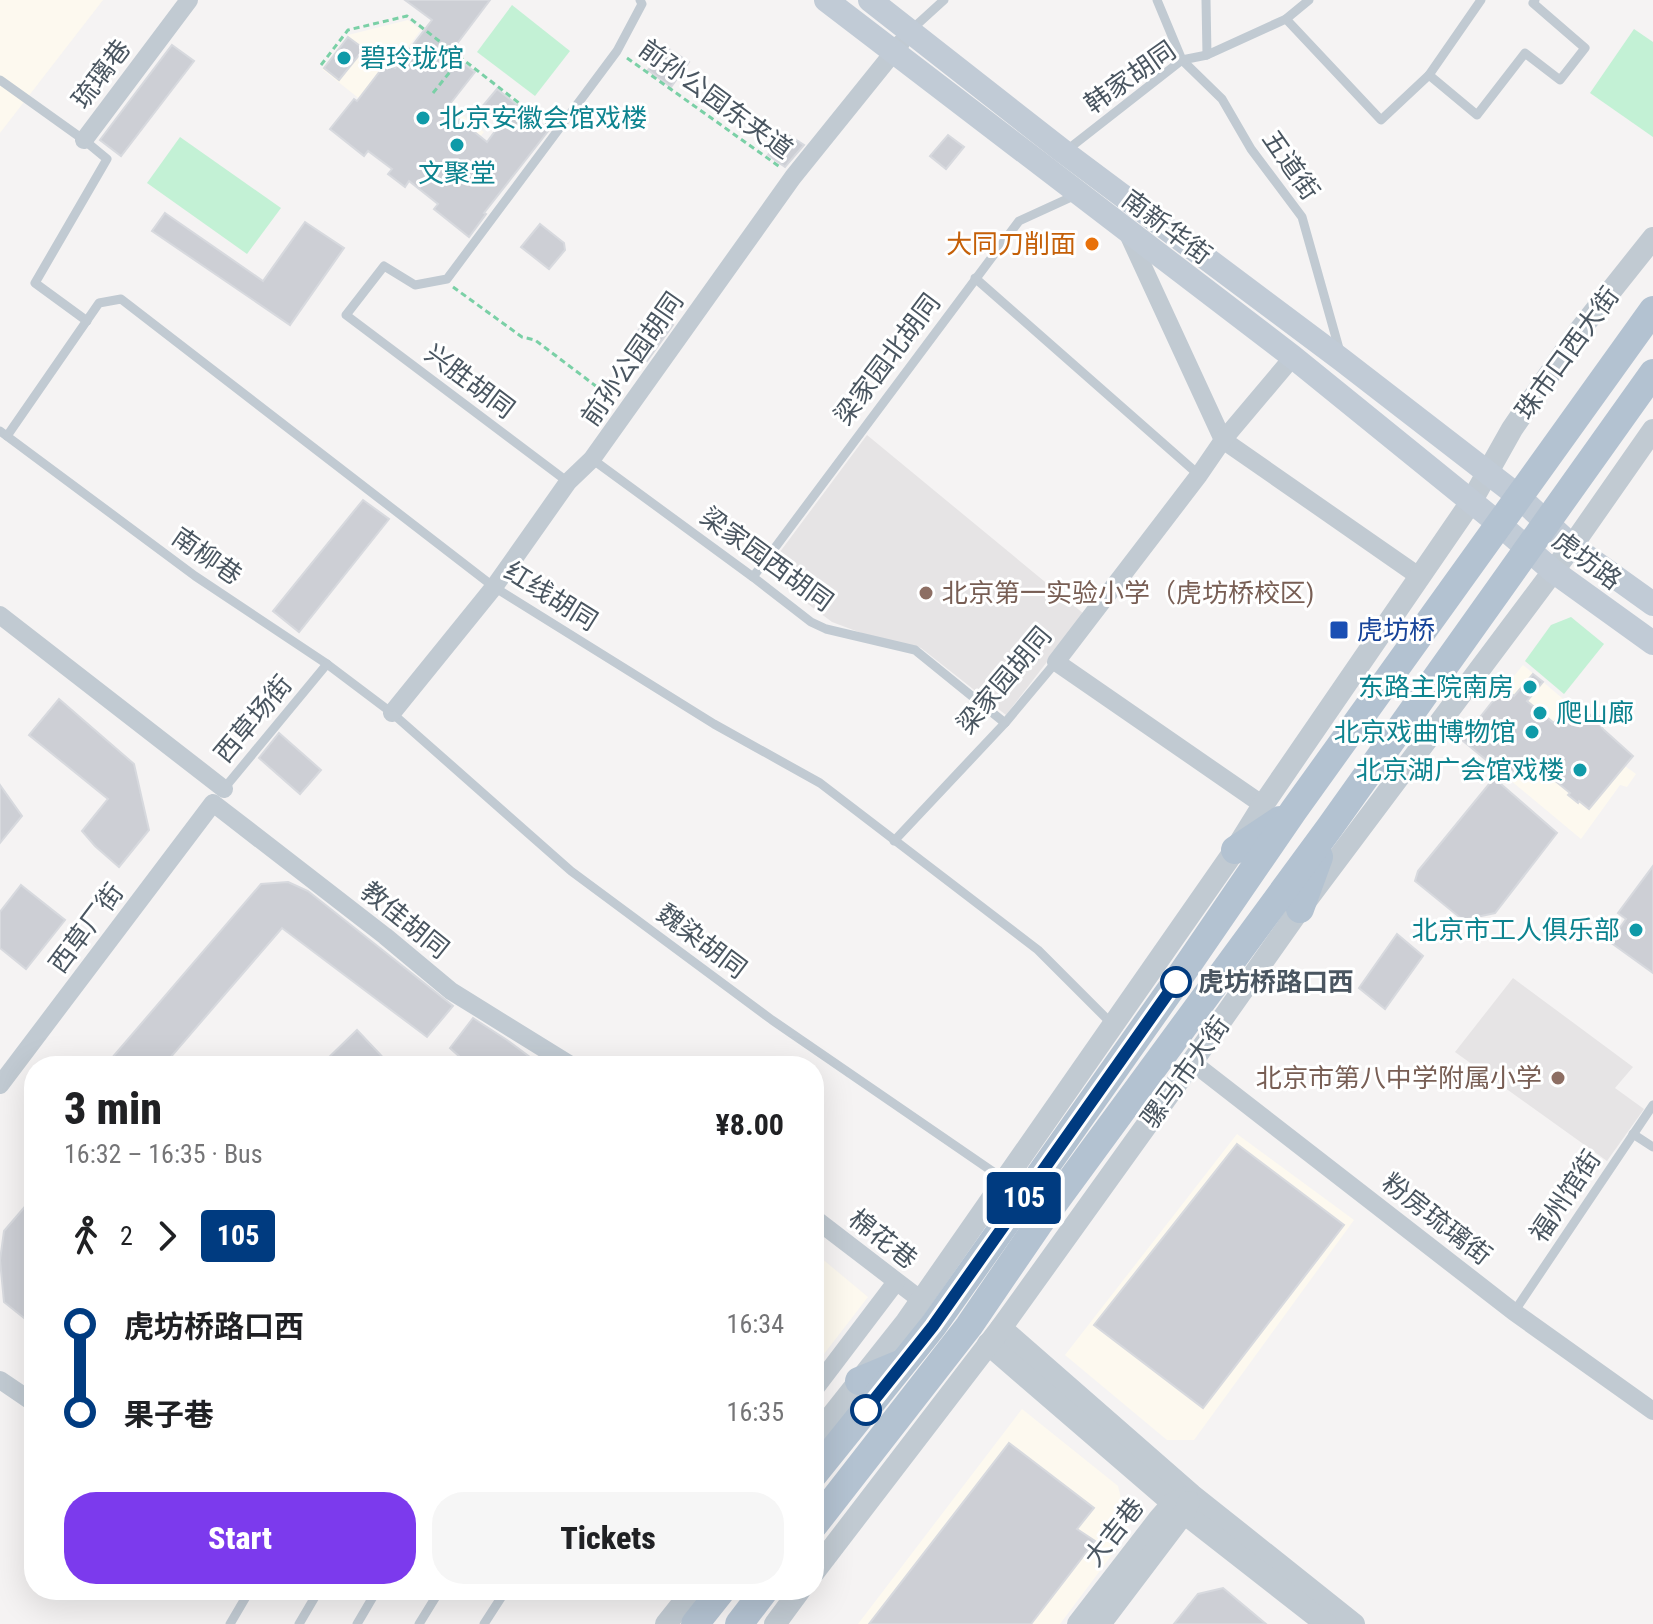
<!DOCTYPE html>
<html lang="en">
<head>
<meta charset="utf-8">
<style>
  body { margin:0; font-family:"Roboto Condensed","Noto Sans SC",sans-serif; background:#f6f6f6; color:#202124; height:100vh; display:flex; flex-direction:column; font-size:30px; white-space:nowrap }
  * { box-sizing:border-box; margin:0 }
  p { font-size:26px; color:#757577 }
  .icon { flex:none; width:44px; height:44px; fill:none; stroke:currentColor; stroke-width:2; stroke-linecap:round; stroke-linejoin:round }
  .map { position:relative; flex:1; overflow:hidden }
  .details { position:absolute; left:24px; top:1056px; width:800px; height:544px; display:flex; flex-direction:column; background:#fff; border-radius:32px; box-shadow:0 8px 32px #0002 }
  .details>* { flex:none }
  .badge { padding:0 16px; border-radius:6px; font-size:28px; line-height:52px }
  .map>.badge { position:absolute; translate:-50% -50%; box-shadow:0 0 0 4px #fff }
  .legs { display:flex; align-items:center; gap:12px; height:88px; padding:0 40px; font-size:26px }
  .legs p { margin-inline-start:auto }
  .summary { display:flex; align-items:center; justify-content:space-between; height:136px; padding:0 40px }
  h1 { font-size:44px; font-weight:800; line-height:60px }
  .button { display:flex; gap:16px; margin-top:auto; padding:16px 40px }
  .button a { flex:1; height:92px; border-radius:32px; background:#7c3aed; color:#fff; font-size:32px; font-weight:800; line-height:92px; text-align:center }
  .button a+a { background:#f6f6f6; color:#202124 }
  ul { padding:0 40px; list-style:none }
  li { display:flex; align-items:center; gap:28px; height:88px; font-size:30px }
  li i { display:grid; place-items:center; width:12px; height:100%; margin:0 10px; background:currentColor }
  li i::after { content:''; width:20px; height:20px; margin:-10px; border:6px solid; border-radius:50%; background:#fff }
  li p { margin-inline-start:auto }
  li:first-child i { background:linear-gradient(#0000 50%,currentColor 0) }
  li:last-child i { background:linear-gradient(currentColor 50%,#0000 0) }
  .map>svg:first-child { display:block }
  .commercial { fill:#fdf9ef }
  .education { fill:#e6e4e5 }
  .green { fill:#c3f1d5 }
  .building { fill:#cdcfd5; stroke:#d7d9de; stroke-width:2 }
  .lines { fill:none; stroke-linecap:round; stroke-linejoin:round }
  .path { stroke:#7ad0a6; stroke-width:3; stroke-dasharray:6 4; stroke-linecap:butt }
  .service { stroke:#c1cad2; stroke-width:9 }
  .minor { stroke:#c1cad2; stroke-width:18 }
  .tertiary { stroke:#c1cad2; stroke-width:22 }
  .secondary { stroke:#c1cbd6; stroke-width:24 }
  .primary { stroke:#b3c2d1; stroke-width:28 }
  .line-1-casing { stroke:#fff; stroke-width:18 }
  .line-1 { stroke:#003b80; stroke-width:12 }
  .culture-dot { fill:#0f9aa8; stroke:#fff; stroke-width:3 }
  .food-dot { fill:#e8710a; stroke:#fff; stroke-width:3 }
  .education-dot { fill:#8d6e63; stroke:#fff; stroke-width:3 }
  .transit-dot { fill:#1a4fb4; stroke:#fff; stroke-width:3 }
  .stop-1-dot { fill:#fff; stroke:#003b80; stroke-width:4 }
  .labels { text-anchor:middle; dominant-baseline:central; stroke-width:6; stroke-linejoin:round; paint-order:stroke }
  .culture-label { font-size:26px; fill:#0d838f; stroke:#fff; text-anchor:end }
  .street-label { font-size:26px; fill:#4a5661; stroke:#fff }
  .food-label { font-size:26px; fill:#c56008; stroke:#fff; text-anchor:end }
  .education-label { font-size:26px; fill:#785e54; stroke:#fff; text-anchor:start }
  .transit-label { font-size:26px; fill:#164399; stroke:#fff; text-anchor:start }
  .stop-label { font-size:26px; font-weight:bold; fill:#4a5661; stroke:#fff; text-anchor:start }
</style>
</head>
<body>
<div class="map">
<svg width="1653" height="1624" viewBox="0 0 1653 1624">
  <rect width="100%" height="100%" fill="#f5f3f3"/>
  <g class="commercial">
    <path d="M0 0H103L0 133Z"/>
    <path d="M408 20 421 30 396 63 484 132 452 173 322 69 348 35Z"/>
    <path d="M1523 665 1569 704 1589 716 1594 712 1603 721 1600 725 1605 729 1603 732 1617 743 1618 742 1624 747 1623 749 1633 757 1625 766 1636 774 1627 787 1620 785 1581 839 1462 740Z"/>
    <path d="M1237 1134 1354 1220 1194 1440H1167L1065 1355Z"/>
    <path d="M814 1252 868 1297 814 1367Z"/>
    <path d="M1022 1409 1118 1486 1129 1532 1060 1624H858Z"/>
  </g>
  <g class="education">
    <path d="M867 435 1084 614 1006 715 921 648 864 634 832 622 765 572Z"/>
    <path d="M1513 978 1633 1067 1615 1088 1644 1109 1607 1161 1455 1052Z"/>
  </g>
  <g class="green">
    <path d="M512 5 570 51 535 96 477 52Z"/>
    <path d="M1634 29 1653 42V137L1590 93Z"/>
    <path d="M180 137 281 208 247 254 147 183Z"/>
    <path d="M1571 617 1604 644 1564 694 1525 661 1551 625Z"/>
  </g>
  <g class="building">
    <path d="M405 0H490L450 53 475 72 446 109 487 142 501 123 482 107 497 89 549 130 484 213 486 214 469 237 434 209 438 204 409 181 405 187 388 174 392 169 368 151 364 156 330 129 354 99 357 101 387 62 395 68 432 20Z"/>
    <path d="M348 37 364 49 339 80 324 68Z"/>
    <path d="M172 45 194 61 121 156 100 140Z"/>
    <path d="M666 47 689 62 671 87 648 70Z"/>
    <path d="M784 132 804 145 785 167 768 155Z"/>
    <path d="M948 135 964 147 946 169 930 156Z"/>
    <path d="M165 213 263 281 305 222 344 248 290 325 152 231Z"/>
    <path d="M540 224 564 243 565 250 549 269 521 247Z"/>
    <path d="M654 311 673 325 647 361 627 344Z"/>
    <path d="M363 500 389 519 299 632 273 611Z"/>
    <path d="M1533 674 1543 682 1527 701 1554 723 1572 701 1590 716 1594 712 1604 721 1600 725 1604 730 1633 756 1589 809 1579 801 1578 803 1568 795 1570 793 1525 756 1508 778 1462 740 1504 687 1514 696Z"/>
    <path d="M59 699 134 764 149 830 119 867 95 846 82 831 108 799 29 735Z"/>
    <path d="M279 733 321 770 300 794 259 758Z"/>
    <path d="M1494 778 1557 833 1495 913 1463 920 1415 881 1418 871Z"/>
    <path d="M0 785 22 816 0 843Z"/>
    <path d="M1653 866V973L1610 942 1626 919 1618 913Z"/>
    <path d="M288 882 308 891 453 1006 427 1037 282 928 163 1066H105L261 884Z"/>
    <path d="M21 885 65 920 26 969 0 948V912Z"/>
    <path d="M1397 934 1423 956 1385 1009 1359 988Z"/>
    <path d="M473 1018 507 1040 542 1066H470L450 1048Z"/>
    <path d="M357 1030 391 1066H320Z"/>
    <path d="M1237 1144 1344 1225 1203 1408 1094 1325Z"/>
    <path d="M34 1196V1326L4 1302 0 1260 4 1231Z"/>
    <path d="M1009 1443 1094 1508 1077 1529 1095 1541 1031 1624H869Z"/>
    <path d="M1223 1588 1266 1624H1174L1198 1594Z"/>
  </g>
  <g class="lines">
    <g class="path">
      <path d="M627 58 780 167"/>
      <path d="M321 65 348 30 407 16 546 124"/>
      <path d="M433 93 461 58"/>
      <path d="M453 287 522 337 535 340 613 399"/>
    </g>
    <g class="service">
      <path d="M1157 0 1182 60 1222 99 1251 149 1302 217 1340 352"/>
      <path d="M1206 0 1207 55"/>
      <path d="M1286 19 1381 120 1429 75 1481 0"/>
      <path d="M911 30 944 0"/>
      <path d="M1429 75 1477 115 1525 53 1560 80 1585 48 1533 3 1535 0"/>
      <path d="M0 80 84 140 107 159 35 283 87 321"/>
      <path d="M1067 150 1182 60 1207 55 1286 19 1309 0"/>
      <path d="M975 278 1199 475"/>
      <path d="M0 431 195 576 327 664 392 713 571 871 772 1020 1005 1180"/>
      <path d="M7 436 99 303 121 299 494 587 714 724 820 783 1038 950 1113 1025"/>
      <path d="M592 459 753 577 811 622 826 629 915 650 1005 723"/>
      <path d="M568 482 346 315 384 266 415 285 447 279 617 51 642 4 640 0"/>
      <path d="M753 577 1019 221 1078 194"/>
      <path d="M222 791 327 664"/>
      <path d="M894 841 1005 723 1056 662"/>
      <path d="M1633 1134 1653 1147"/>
      <path d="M1514 1312 1653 1105"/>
      <path d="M230 1624 250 1590"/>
      <path d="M299 1624 319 1590"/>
      <path d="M357 1624 377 1590"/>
      <path d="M419 1624 440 1590"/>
      <path d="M484 1624 506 1590"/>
    </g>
    <g class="minor">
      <path d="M84 140 189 0"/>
      <path d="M1128 234 1223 440 1420 577"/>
      <path d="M0 615 224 789"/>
      <path d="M392 713 494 587 568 482 592 459 793 177 901 43"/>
      <path d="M1263 805 1056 662 1199 475 1223 440 1293 357"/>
      <path d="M1192 1062 1514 1312 1653 1411"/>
      <path d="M0 1085 213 803 385 936 451 991 572 1066"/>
      <path d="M814 1218 921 1300"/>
      <path d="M0 1380 34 1403"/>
      <path d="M814 1390 896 1282"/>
    </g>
    <g class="tertiary">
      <path d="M1001 1328 1192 1495 1354 1624"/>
      <path d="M988 1344 1184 1513 1326 1624"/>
      <path d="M814 1438 906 1322 1235 850 1263 805 1471 502 1512 429 1579 331 1653 238"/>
      <path d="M814 1572 1001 1328 1192 1062 1300 909 1572 546 1653 430"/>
      <path d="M666 1624 693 1590"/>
      <path d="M775 1624 800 1590"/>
      <path d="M1078 1624 1159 1519 1173 1503 1187 1497"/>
      <path d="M1100 1624 1184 1513 1189 1502"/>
    </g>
    <g class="secondary">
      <path d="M826 0 1293 357 1499 524 1553 571 1653 643"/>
      <path d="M870 0 1064 152 1342 360 1518 496 1572 546 1653 604"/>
    </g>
    <g class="primary">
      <path d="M1235 850 1280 820"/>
      <path d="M1300 909 1319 857"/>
      <path d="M859 1381 900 1364"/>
      <path d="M814 1474 933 1326 1176 982 1294 810 1653 310"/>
      <path d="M814 1525 969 1326 1038 1225 1330 827 1653 373"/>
      <path d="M695 1624 722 1590"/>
      <path d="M739 1624 765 1590"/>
    </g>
  </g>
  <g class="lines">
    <defs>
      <path id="line-1" d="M866 1410 933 1326 1176 982"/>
    </defs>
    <use href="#line-1" class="line-1-casing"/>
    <use href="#line-1" class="line-1"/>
  </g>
  <g class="culture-dot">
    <circle cx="344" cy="58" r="8"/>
    <circle cx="423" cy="118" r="8"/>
    <circle cx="457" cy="145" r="8"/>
    <circle cx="1530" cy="687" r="8"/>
    <circle cx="1540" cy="713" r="8"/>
    <circle cx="1532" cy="732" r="8"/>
    <circle cx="1580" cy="770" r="8"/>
    <circle cx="1636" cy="930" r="8"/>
  </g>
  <circle class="food-dot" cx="1092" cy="244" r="8"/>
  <g class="education-dot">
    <circle cx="926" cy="593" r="8"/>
    <circle cx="1558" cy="1078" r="8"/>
  </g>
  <rect class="transit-dot" x="1329" y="620" width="20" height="20" rx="4"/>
  <g class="stop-1-dot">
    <circle cx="1176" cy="982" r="14"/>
    <circle cx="866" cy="1410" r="14"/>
  </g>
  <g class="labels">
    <g class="culture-label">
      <text x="360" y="58" text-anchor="start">碧玲珑馆</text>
      <text x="439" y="118" text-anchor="start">北京安徽会馆戏楼</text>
      <text x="457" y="173" text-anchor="middle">文聚堂</text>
      <text x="1514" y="687">东路主院南房</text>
      <text x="1556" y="713" text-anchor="start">爬山廊</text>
      <text x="1516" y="732">北京戏曲博物馆</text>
      <text x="1564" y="770">北京湖广会馆戏楼</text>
      <text x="1620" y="930">北京市工人俱乐部</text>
    </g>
    <g class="street-label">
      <text transform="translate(101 74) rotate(-53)">琉璃巷</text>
      <text transform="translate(1130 77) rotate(-35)">韩家胡同</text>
      <text transform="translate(716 99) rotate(36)">前孙公园东夹道</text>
      <text transform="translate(1291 165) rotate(55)">五道街</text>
      <text transform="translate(1167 227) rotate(37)">南新华街</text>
      <text transform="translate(1567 353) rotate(-54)">珠市口西大街</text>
      <text transform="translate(632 359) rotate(-55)">前孙公园胡同</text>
      <text transform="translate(887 359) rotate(-53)">梁家园北胡同</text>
      <text transform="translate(470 381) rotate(37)">兴胜胡同</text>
      <text transform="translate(207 556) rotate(35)">南柳巷</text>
      <text transform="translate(767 559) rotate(36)">梁家园西胡同</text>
      <text transform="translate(1587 560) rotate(37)">虎坊路</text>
      <text transform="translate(551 596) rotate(32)">红线胡同</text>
      <text transform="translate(1004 680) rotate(-50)">梁家园胡同</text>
      <text transform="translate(253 719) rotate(-50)">西草场街</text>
      <text transform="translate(405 920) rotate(39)">教佳胡同</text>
      <text transform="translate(86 928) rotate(-53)">西草厂街</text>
      <text transform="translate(702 941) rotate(37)">魏染胡同</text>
      <text transform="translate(1185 1072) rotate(-54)">骡马市大街</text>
      <text transform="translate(1565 1196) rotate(-56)">福州馆街</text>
      <text transform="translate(1437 1219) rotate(38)">粉房琉璃街</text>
      <text transform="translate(883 1239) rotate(38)">棉花巷</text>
      <text transform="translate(1114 1532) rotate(-52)">大吉巷</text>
    </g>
    <g class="food-label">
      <text x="1076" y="244">大同刀削面</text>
    </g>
    <g class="education-label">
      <text x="942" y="593">北京第一实验小学（虎坊桥校区)</text>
      <text x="1542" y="1078" text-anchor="end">北京市第八中学附属小学</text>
    </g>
    <g class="transit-label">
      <text x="1357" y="630">虎坊桥</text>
    </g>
    <g class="stop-label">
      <text x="1198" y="982">虎坊桥路口西</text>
    </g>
  </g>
</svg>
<b class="badge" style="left:1024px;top:1198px;background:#003b80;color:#fff">105</b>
<section class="details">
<div class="summary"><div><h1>3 min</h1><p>16:32 – 16:35 · Bus</p></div><b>¥8.00</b></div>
<div class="legs"><svg class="icon" aria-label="walk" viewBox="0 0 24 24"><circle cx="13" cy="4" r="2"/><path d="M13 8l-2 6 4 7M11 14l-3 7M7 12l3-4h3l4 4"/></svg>2<svg class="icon" aria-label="forward" viewBox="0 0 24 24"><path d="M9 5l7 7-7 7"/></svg><b class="badge" style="background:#003b80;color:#fff">105</b></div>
<ul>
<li><i style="color:#003b80"></i><b>虎坊桥路口西</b><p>16:34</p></li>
<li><i style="color:#003b80"></i><b>果子巷</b><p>16:35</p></li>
</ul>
<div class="button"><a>Start</a><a>Tickets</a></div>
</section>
</div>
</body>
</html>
